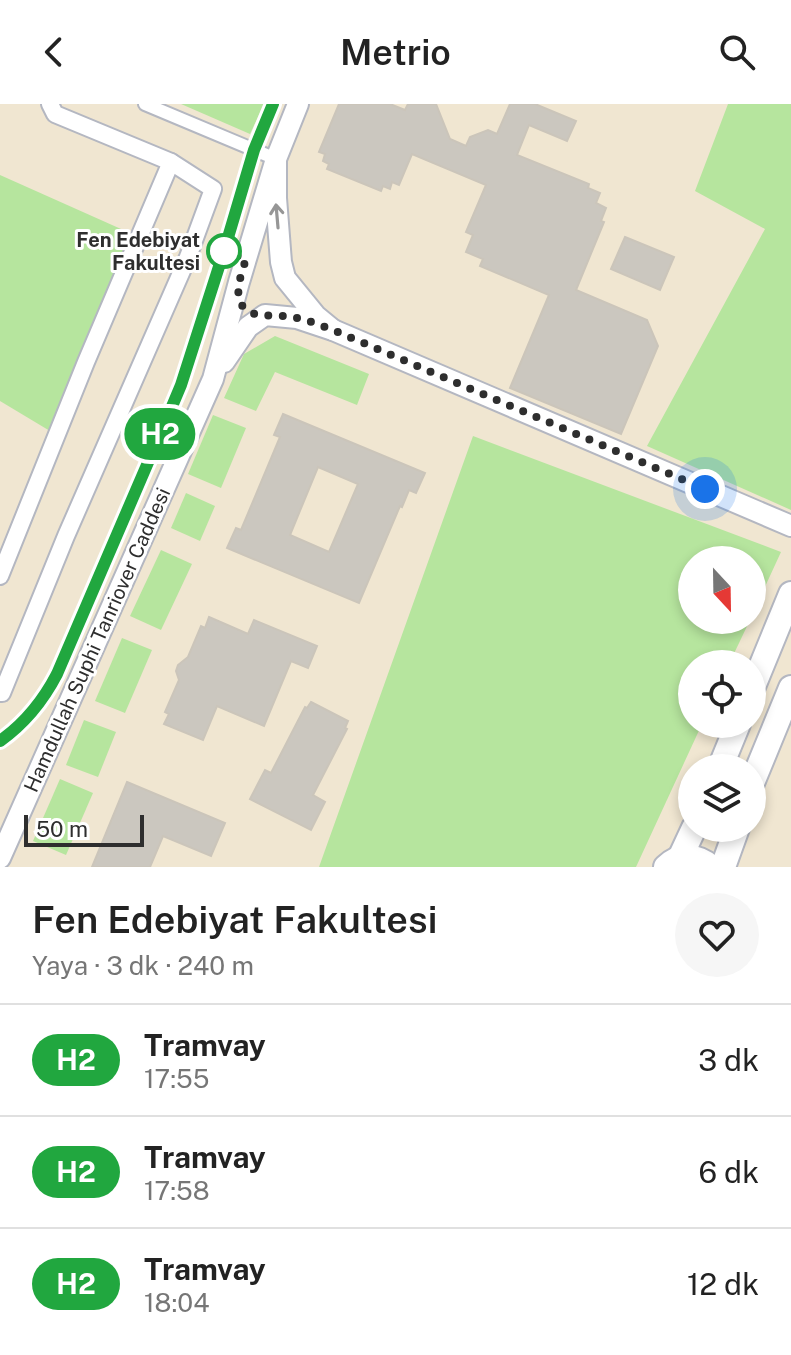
<!DOCTYPE html>
<html lang="tr">
<head>
<meta charset="utf-8">
<style>
  body { margin:0; font-family:"Public Sans",sans-serif; background:#f6f6f6; color:#222; height:100vh; display:flex; flex-direction:column; font-size:30px; white-space:nowrap }
  * { box-sizing:border-box; margin:0 }
  p { font-size:26px; color:#767676 }
  .icon { flex:none; width:44px; height:44px; fill:none; stroke:currentColor; stroke-width:2; stroke-linecap:round; stroke-linejoin:round }
  .map { position:relative; height:763px; overflow:hidden }
  .side { display:flex; flex-direction:column; background:#fff; flex:1 }
  .side>* { flex:none }
  .badge { padding:0 16px; border-radius:26px; font-size:28px; line-height:52px }
  .needle { width:52px; rotate:158deg }
  .fabs { position:absolute; left:678px; top:442px; display:grid; gap:16px }
  .fabs a { display:grid; place-items:center; width:88px; height:88px; border-radius:50%; background:#fff; box-shadow:0 4px 12px #0003; font-size:40px }
  .scale { position:absolute; left:24px; bottom:20px; width:120px; box-sizing:border-box; padding-left:8px; border:4px solid #2e2e2e; border-top:0; font-size:22px; line-height:28px; white-space:nowrap; color:#2e2e2e; -webkit-text-stroke:6px #fff; paint-order:stroke }
  .you { position:absolute; width:40px; height:40px; margin:-20px; border:6px solid #fff; border-radius:50%; background:#1a73e8; box-shadow:0 0 0 12px #1a73e833 }
  .map>.badge { position:absolute; translate:-50% -50%; box-shadow:0 0 0 4px #fff }
  .round { display:grid; place-items:center; flex:none; width:84px; height:84px; border-radius:42px; background:#f6f6f6 }
  .head { display:flex; align-items:center; justify-content:space-between; height:136px; padding:0 32px }
  h1 { font-size:38px; font-weight:600; line-height:60px }
  ul { padding:0; list-style:none }
  li { display:flex; align-items:center; gap:24px; height:112px; padding:0 32px; border-top:2px solid #e0e0e0 }
  li div { flex:1 }
  li b { display:block; font-size:30px }
  li em { font-style:normal }
  li .badge { min-width:88px; font-weight:700; text-align:center }
  header { display:flex; justify-content:space-between; align-items:center; height:104px; padding:0 32px; background:#fff; font-size:36px; font-weight:600 }
  .map>svg:first-child { display:block }
  .education { fill:#f0e6d1; fill-rule:evenodd }
  .green { fill:#b6e59e }
  .building { fill:#cbc7bf; stroke:#cbc5ba; stroke-width:2; fill-rule:evenodd }
  .lines { fill:none; stroke-linecap:round; stroke-linejoin:round }
  .pedestrian-casing { stroke:#b4b7c1; stroke-width:16 }
  .minor-casing { stroke:#b4b7c1; stroke-width:20 }
  .tertiary-casing { stroke:#b4b7c1; stroke-width:24 }
  .secondary-casing { stroke:#b4b7c1; stroke-width:28 }
  .pedestrian { stroke:#fff; stroke-width:12 }
  .minor { stroke:#fff; stroke-width:16 }
  .tertiary { stroke:#fff; stroke-width:20 }
  .secondary { stroke:#fff; stroke-width:24 }
  .tram { stroke:#a3a6b8; stroke-width:2 }
  .oneway { stroke:#969696 }
  .line-casing { stroke:#fff; stroke-width:18 }
  .line { stroke:#21a73f; stroke-width:12 }
  .walk { stroke:#2e2e2e; stroke-width:8; stroke-dasharray:0 14.4 }
  .stop-dot { fill:#fff; stroke:#21a73f; stroke-width:4 }
  .labels { text-anchor:middle; dominant-baseline:central; stroke-width:6; stroke-linejoin:round; paint-order:stroke }
  .stop-label { font-size:20px; font-weight:bold; fill:#2e2e2e; stroke:#fff; text-anchor:end }
  .street-label { font-size:20px; fill:#2e2e2e; stroke:#fff }
</style>
</head>
<body>
<header><svg class="icon" aria-label="back" viewBox="0 0 24 24"><path d="M15 5l-7 7 7 7"/></svg>Metrio<svg class="icon" aria-label="search" viewBox="0 0 24 24"><circle cx="10" cy="10" r="6"/><path d="M15 15l6 6"/></svg></header>
<div class="map">
<svg width="791" height="763" viewBox="0 0 791 763">
  <rect width="100%" height="100%" fill="#efe9e1"/>
  <path class="education" d="M0 0H791V763H0ZM692 456H752V516H692ZM692 560H752V620H692ZM692 664H752V724H692Z"/>
  <g class="green">
    <path d="M181 0H264L250 30Z"/>
    <path d="M728 0H791V406L647 342 765 125 695 87Z"/>
    <path d="M0 71 130 129 50 327 0 297Z"/>
    <path d="M275 232 369 270 357 301 275 268 256 307 224 294 244 250Z"/>
    <path d="M213 311 246 324 221 384 188 370Z"/>
    <path d="M473 332 781 448 752 511V456H692V516H750L729 560H692V620H702L636 763H319Z"/>
    <path d="M186 389 215 402 200 437 171 424Z"/>
    <path d="M161 446 192 460 161 526 130 512Z"/>
    <path d="M122 534 152 546 125 609 95 597Z"/>
    <path d="M84 616 116 628 98 673 66 661Z"/>
    <path d="M60 675 93 689 66 751 33 737Z"/>
  </g>
  <g class="building">
    <path d="M339 0H390L405 6 408 0H436L450 35 466 42 470 33 488 26 497 30 510 0H535L576 17 567 37 529 21 517 51 589 80 588 84 600 89 596 99 606 104 601 117 604 118 576 186 647 216 658 242 621 330 510 284 549 191 480 162 483 155 466 148 473 131 466 128 486 81 412 50 399 81 392 78 390 85 383 82 381 87 327 65 329 60 323 57 325 50 319 48Z"/>
    <path d="M625 133 674 153 660 186 611 165Z"/>
    <path d="M283 310 425 369 416 389 409 386 402 403 400 402 359 499 227 444 236 424 241 426 280 333 274 331ZM318 363 358 380 329 448 290 431Z"/>
    <path d="M209 513 248 530 254 516 317 542 308 564 291 557 264 622 217 602 203 636 164 620 169 610 165 608 179 576 176 567 178 561 188 553 201 522 205 524Z"/>
    <path d="M311 598 348 617 345 624 347 625 313 691 325 698 311 726 250 695 265 666 271 669 305 603 307 604Z"/>
    <path d="M127 678 225 719 211 752 163 732 150 763H92Z"/>
  </g>
  <g class="lines">
    <defs>
      <path id="pedestrian" d="M145 0 276 55"/>
      <g id="minor">
        <path d="M0 472 86 258 171 58"/>
        <path d="M0 589H2L66 432 188 153 213 85 171 58 55 10 50 0"/>
      </g>
      <g id="tertiary">
        <path d="M276 55 298 0"/>
        <path d="M224 258 248 223 265 211 297 214 333 226 791 422"/>
        <path d="M0 754 213 275 239 178 276 55V94L281 158 285 174 316 212 333 226"/>
      </g>
      <g id="secondary">
        <path d="M752 585 791 490"/>
        <path d="M720 664 738 620"/>
        <path d="M752 679 791 584"/>
        <path d="M680 754 694 724"/>
        <path d="M666 763C680 750 697 751 711 763"/>
        <path d="M723 763 737 724"/>
      </g>
    </defs>
    <use href="#pedestrian" class="pedestrian-casing"/>
    <use href="#minor" class="minor-casing"/>
    <use href="#tertiary" class="tertiary-casing"/>
    <use href="#secondary" class="secondary-casing"/>
    <use href="#pedestrian" class="pedestrian"/>
    <use href="#minor" class="minor"/>
    <use href="#tertiary" class="tertiary"/>
    <use href="#secondary" class="secondary"/>
    <path class="tram" d="M0 637 33 606 57 570 168 312 181 281 224 147 254 46 273 0"/>
  </g>
  <defs><path id="oneway-shaft" d="M-6 0H5M1.5-3L5.5 0L1.5 3" fill="none" stroke-width="1.6" stroke-linecap="round" stroke-linejoin="round" transform="scale(2)"/></defs>
  <use class="oneway" href="#oneway-shaft" transform="translate(277 112) rotate(-95)"/>
  <g class="lines">
    <defs>
      <path id="line" d="M0 637C24 620 44 595 57 570L168 312 181 281 224 147 254 46 273 0"/>
    </defs>
    <use href="#line" class="line-casing"/>
    <use href="#line" class="line"/>
    <path class="walk" d="M224 147 246 155C240 174 227 206 260 211 272 212 285 211 297 214 309 216 321 222 333 226L705 385"/>
  </g>
  <circle class="stop-dot" cx="224" cy="147" r="16"/>
  <g class="labels">
    <g class="stop-label">
      <text x="200" y="136">Fen Edebiyat<tspan x="200" dy="23">Fakultesi</tspan></text>
    </g>
    <g class="street-label">
      <text transform="translate(97 536) rotate(-66)">Hamdullah Suphi Tanriover Caddesi</text>
    </g>
  </g>
</svg>
<div class="fabs">
<a><svg class="needle" viewBox="-14 -14 28 28"><path d="M0-13l5 13h-10z" fill="#e53935"/><path d="M0 13l5-13h-10z" fill="#767676"/></svg></a>
<a><svg class="icon" aria-label="locate" viewBox="0 0 24 24"><circle cx="12" cy="12" r="6"/><path d="M12 2v4M12 18v4M2 12h4M18 12h4"/></svg></a>
<a><svg class="icon" aria-label="layers" viewBox="0 0 24 24"><path d="M12 4l9 5-9 5-9-5zM3 14l9 5 9-5"/></svg></a>
</div>
<div class="scale">50 m</div>
<div class="you" style="left:705px;top:385px"></div>
<b class="badge" style="left:160px;top:330px;background:#21a73f;color:#fff">H2</b>
</div>
<section class="side">
<div class="head"><div><h1>Fen Edebiyat Fakultesi</h1><p>Yaya · 3 dk · 240 m</p></div><a class="round"><svg class="icon" aria-label="heart" viewBox="0 0 24 24"><path d="M12 20l-8-8c-3-5 5-10 8-4 3-6 11-1 8 4z"/></svg></a></div>
<ul>
<li><span class="badge" style="background:#21a73f;color:#fff">H2</span><div><b>Tramvay</b><p>17:55</p></div><em>3 dk</em></li>
<li><span class="badge" style="background:#21a73f;color:#fff">H2</span><div><b>Tramvay</b><p>17:58</p></div><em>6 dk</em></li>
<li><span class="badge" style="background:#21a73f;color:#fff">H2</span><div><b>Tramvay</b><p>18:04</p></div><em>12 dk</em></li>
</ul>
</section>
</body>
</html>
